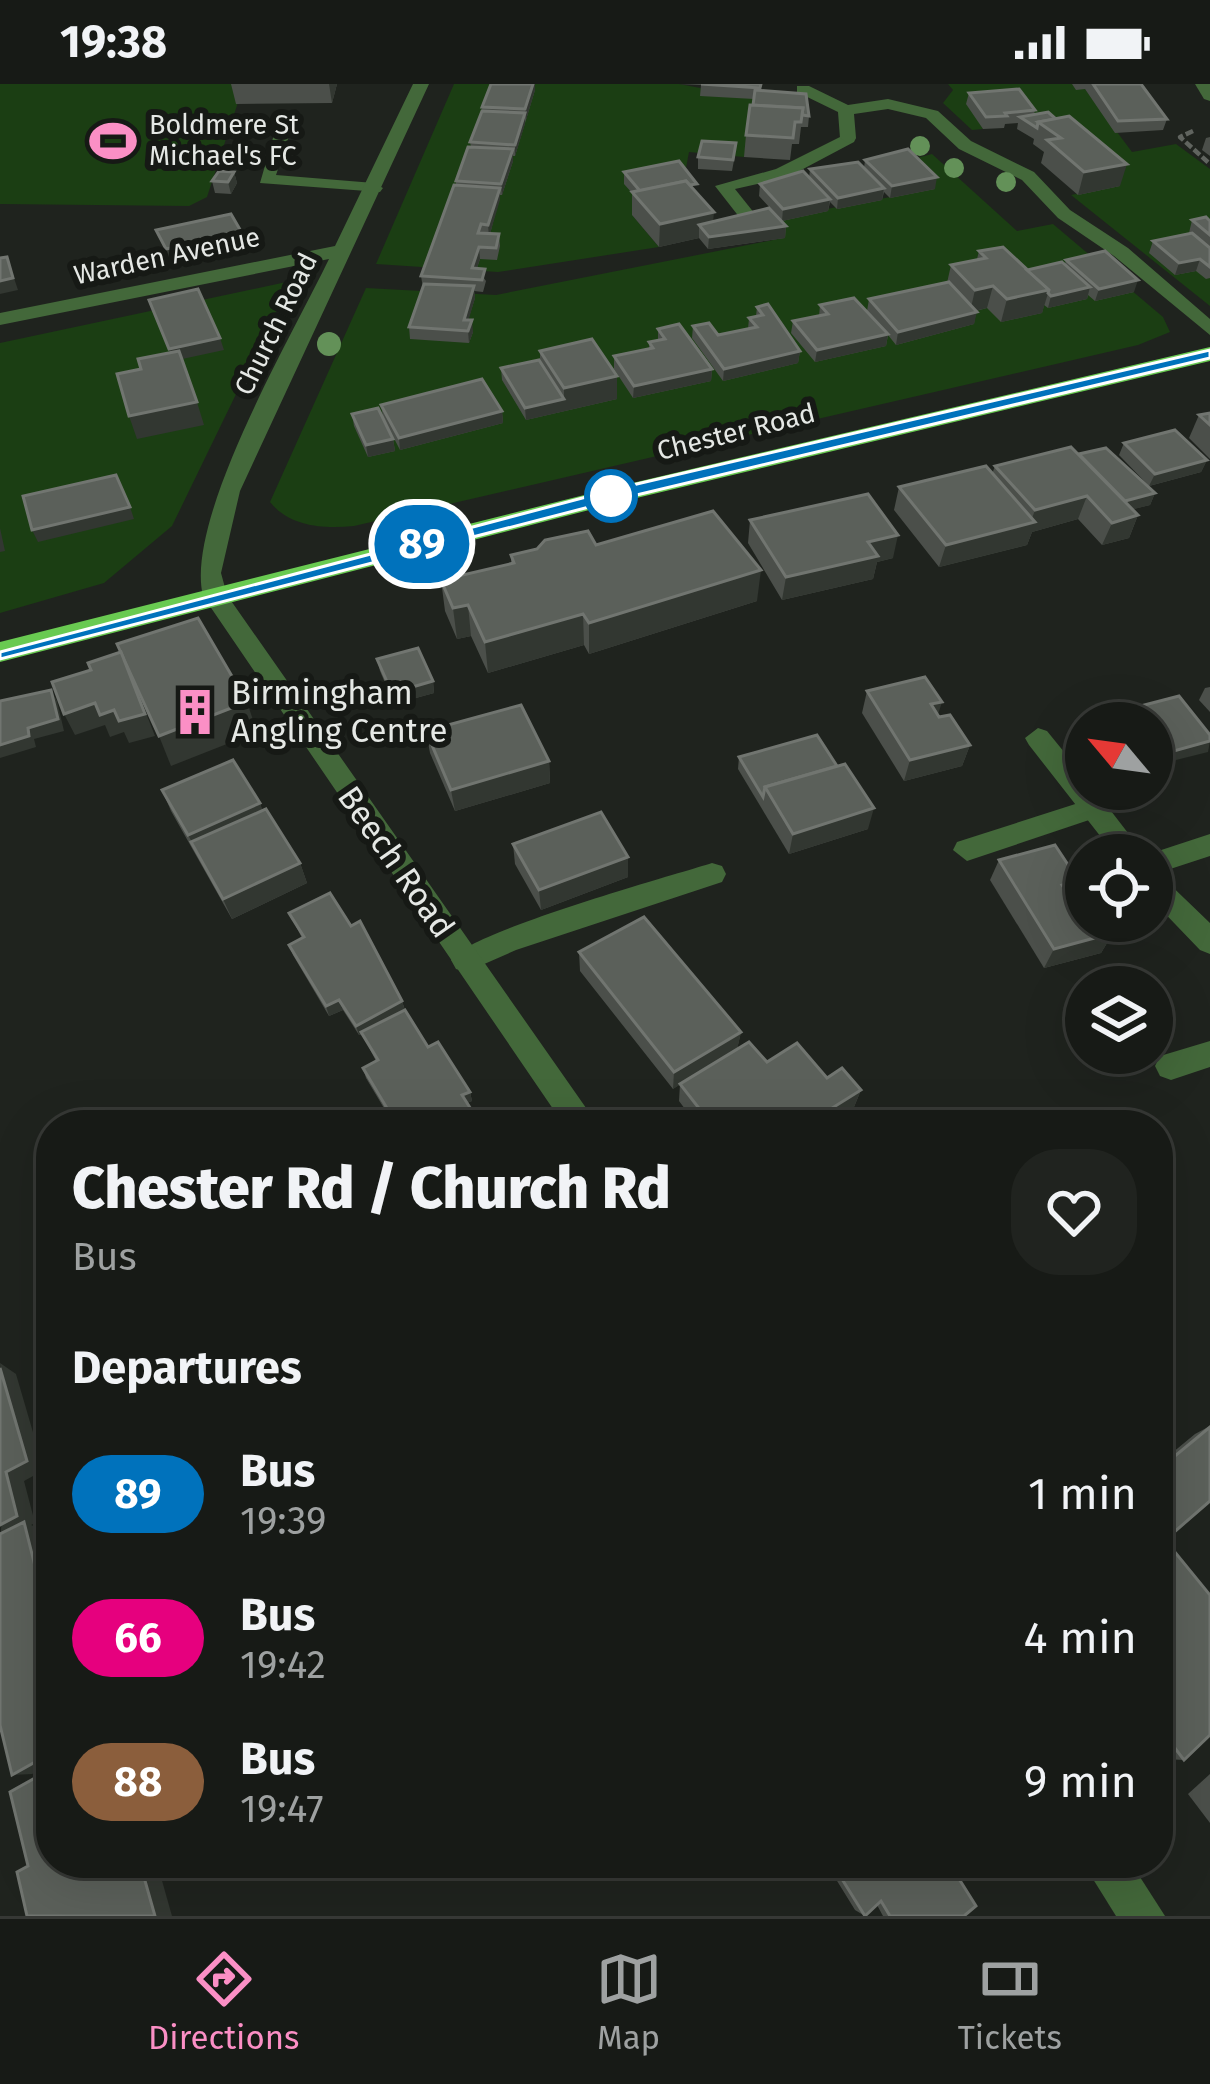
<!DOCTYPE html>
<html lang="en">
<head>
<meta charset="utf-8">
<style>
  body { margin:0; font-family:"Fira Sans",sans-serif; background:#20231f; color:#f1f3f6; height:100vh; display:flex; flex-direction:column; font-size:45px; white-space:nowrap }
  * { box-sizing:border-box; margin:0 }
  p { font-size:39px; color:#9ea1a1 }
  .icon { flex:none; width:66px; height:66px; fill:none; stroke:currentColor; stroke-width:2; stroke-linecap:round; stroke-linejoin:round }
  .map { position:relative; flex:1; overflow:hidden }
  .drawer { position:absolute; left:36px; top:1026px; width:1137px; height:768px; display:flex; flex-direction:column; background:#171a16; border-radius:48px; box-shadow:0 12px 48px #0002,0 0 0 3px #363835 }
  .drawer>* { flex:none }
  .badge { padding:0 24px; border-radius:39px; font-size:42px; line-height:78px }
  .needle { width:78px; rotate:299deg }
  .tools { position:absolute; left:1065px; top:618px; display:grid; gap:24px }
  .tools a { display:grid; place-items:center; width:108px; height:108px; border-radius:50%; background:#171a16; box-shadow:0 12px 48px #0002,0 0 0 3px #363835; font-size:60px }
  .map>.badge { position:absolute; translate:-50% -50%; box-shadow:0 0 0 6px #fff }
  h2 { padding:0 36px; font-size:45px; line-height:108px }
  .round { display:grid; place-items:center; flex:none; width:126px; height:126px; border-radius:48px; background:#20231f }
  .summary { display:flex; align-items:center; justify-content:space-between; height:204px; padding:0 36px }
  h1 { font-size:57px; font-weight:800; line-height:90px }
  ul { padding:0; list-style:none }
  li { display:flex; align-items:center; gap:36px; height:144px; padding:0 36px }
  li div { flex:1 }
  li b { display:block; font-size:45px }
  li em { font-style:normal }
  li .badge { min-width:132px; font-weight:700; text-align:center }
  .status { display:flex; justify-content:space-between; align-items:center; height:84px; padding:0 60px; background:#171a16; direction:ltr }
  .status svg { height:33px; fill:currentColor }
  .tab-bar { display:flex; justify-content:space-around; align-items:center; height:168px; border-top:3px solid #363835; background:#171a16; font-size:33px; color:#9ea1a1 }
  .tab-bar a { display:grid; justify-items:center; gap:6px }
  .tab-bar .current { color:#fb8fc5 }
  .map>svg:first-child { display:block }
  .green { fill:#1b3e13 }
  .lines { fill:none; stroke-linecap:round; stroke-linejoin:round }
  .path { stroke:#60645f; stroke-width:4.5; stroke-dasharray:8 3; stroke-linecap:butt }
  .lane { fill:#43683a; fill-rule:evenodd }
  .street { fill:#43683a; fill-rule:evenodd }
  .highway { fill:#69ca51; fill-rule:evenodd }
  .tree { fill:#639158 }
  .wall { fill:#4b4f4a }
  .shaded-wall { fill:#323731 }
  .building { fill:#5b605a; stroke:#717570; stroke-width:3 }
  .line { fill:#0072bc; stroke:#fff; stroke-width:3 }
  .stop-dot { fill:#fff; stroke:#0072bc; stroke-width:6 }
  .labels { text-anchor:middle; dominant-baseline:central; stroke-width:12; stroke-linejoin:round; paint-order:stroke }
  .far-poi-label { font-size:27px; fill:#e5e8e5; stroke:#161915; text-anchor:start }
  .far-street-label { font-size:27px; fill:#e5e8e5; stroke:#161915 }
  .poi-label { font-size:33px; fill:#e5e8e5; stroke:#161915; text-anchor:start }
  .street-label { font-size:33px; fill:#e5e8e5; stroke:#161915 }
</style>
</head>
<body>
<div class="status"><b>19:38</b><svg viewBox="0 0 49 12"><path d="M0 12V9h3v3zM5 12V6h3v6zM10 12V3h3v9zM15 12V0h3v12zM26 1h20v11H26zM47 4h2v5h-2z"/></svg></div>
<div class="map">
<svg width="1210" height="1832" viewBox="0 0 1210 1832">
  <rect width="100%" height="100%" fill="#1f231e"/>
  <g class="green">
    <path d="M0 0H244L207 113 189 122 0 120Z"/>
    <path d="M454 0H679L759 15 744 73 689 68 686 84 675 85 633 132 659 163 498 188 376 180Z"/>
    <path d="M948 0H1072L1085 5 1132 68 1176 60 1210 85V222L1071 111 1119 101 1026 23 968 20 983 45 972 46 943 19 953 6Z"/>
    <path d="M932 70 1017 147 1053 140 1163 233 1170 248 1138 261 354 442C324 445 290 443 270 418L366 204 496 211 783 154 768 136 933 105 905 77Z"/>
    <path d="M291 197 172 442 104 499 0 529V259Z"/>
  </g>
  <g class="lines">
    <path class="path" d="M1193 47 1180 53 1210 80"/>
    <g class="lane">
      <path d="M285 35 293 40 276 91 374 99 383 104 380 108 260 99 277 40Z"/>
      <path d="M848 49 856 54 854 58 788 93 735 105 755 130 752 134H740L715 102 776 85Z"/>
      <path d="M1094 714 1104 717 1108 724 1104 731 967 777 953 766 957 758Z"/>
      <path d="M712 779 722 782 726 790 722 798 516 866 466 888 456 885 451 876C465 849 671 792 712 779Z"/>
      <path d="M1210 957V983L1171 996 1160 992 1155 982 1160 972Z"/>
    </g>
    <g class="street">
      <path d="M413 0H429L240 407 221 489 227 511 598 1041H564L203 512C184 435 293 250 329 175L0 241V229L335 162Z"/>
      <path d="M1195 0H1210V17L1204 15Z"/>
      <path d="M797 2H809L848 21 888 15 938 27 971 57 1034 88 1070 126 1128 164 1210 235V251L1114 172 1058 134 1022 96 959 65 926 34 888 25 854 30 856 54 848 59 840 54 838 28 797 8Z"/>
      <path d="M1038 644 1047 647 1086 695V705H1094L1145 771H1115L1029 661 1025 654Z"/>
      <path d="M1210 750V772L1158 789 1210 839V870L1200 866 1152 816V771H1146Z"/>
      <path d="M1083 1779H1131L1165 1832H1116Z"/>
    </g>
    <path class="highway" d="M1210 263V277L624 417 0 578V558L624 401Z"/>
  </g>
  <g class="tree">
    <circle cx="920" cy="62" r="10"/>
    <circle cx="954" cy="84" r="10"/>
    <circle cx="1006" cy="98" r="10"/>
    <circle cx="329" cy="260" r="12"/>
  </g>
  <g class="wall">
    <path d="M231 0H337L332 19 236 20Z"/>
    <path d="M491 0H547H535V6L515 72H513V77L502 111H500L490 150H499L500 162 497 176 480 175 477 184 486 197 483 208 474 207 475 214 468 236 473 248 469 259 410 255 409 243 423 204 421 192 456 102V97L471 63 470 58Z"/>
    <path d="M679 0H761L760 7 809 32 808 43H801L799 60H792L790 76 744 73 746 51 754 15 700 12 701 1Z"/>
    <path d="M1072 0H1141L1167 35 1163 46 1115 49 1085 5 1076 6Z"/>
    <path d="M969 9 1035 26 1034 31 1120 102 1078 111 1041 79 1044 68 1033 60 1034 55 1017 45 1018 39 1005 40 1004 44 983 45 966 20Z"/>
    <path d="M1210 53V72L1202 66 1206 54Z"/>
    <path d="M735 71 732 87 698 85V73Z"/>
    <path d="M865 76 935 105 890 114 884 108 882 116 837 125 830 118 828 127 782 137 759 112 760 100 809 94 810 85 864 84Z"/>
    <path d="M234 88 237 99 231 110 215 109 212 97Z"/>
    <path d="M624 88 697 109 713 138 786 142 785 154 708 165 699 154 659 163 632 131V109L624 100Z"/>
    <path d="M1192 136 1210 137V194L1206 195 1196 187 1175 191 1149 169 1153 157 1189 149Z"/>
    <path d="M979 167 1027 186 1065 180 1066 176 1134 208 1095 217 1088 211 1087 215 1048 224 1044 221 1042 229 1001 238 987 224 976 227 974 240 896 261 888 251 886 262 815 278 791 249 793 237 819 232 820 221 867 227 869 215 947 199 951 181 977 175Z"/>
    <path d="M757 223 800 267 798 279 723 297 692 254 693 242 718 251 748 245 749 234 756 232Z"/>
    <path d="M658 245 712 285 711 297 633 314 614 285V272L649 265V258L658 256Z"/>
    <path d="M540 267 617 292V315L526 336 502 296 501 284 540 277Z"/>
    <path d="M381 321 502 327 503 339 400 366 383 333Z"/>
    <path d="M1210 329V375L1189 354 1199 331Z"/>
    <path d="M352 330 393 355 395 367 368 373 354 342Z"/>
    <path d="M1124 359 1207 376 1201 388 1149 402 1119 371Z"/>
    <path d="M1079 370 1155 409 1150 421 1133 425 1138 431 1129 454 1102 461 1078 435 1032 448 1027 461 939 483 894 426 899 403 992 390 995 382Z"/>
    <path d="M750 436 893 474 877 478 873 495 782 516 748 459Z"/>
    <path d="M596 461 757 517 589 570 584 561 488 589 471 552 457 555 445 527 441 496 511 480V471Z"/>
    <path d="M377 575 433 597 434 609 394 620 380 587Z"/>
    <path d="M1210 603V628L1199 616 1205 604Z"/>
    <path d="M867 607 938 631 970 661 962 682 904 697 862 629Z"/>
    <path d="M426 647 549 677 550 699 455 727 430 669Z"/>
    <path d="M739 673 868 745 789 770 738 685Z"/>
    <path d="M162 706 260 719 262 726 300 779 307 799 232 835 171 727Z"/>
    <path d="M513 760 628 773V793L541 826 515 780Z"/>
    <path d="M999 776 1070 813 1113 849 1101 869 1044 884 990 796Z"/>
    <path d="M289 829 402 917 405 926 428 963 470 1008 472 1017 467 1019 481 1041H394L366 994 363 984 376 977 362 950 359 951 343 926 329 932 293 871 289 861 302 854Z"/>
    <path d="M579 868 741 948 737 965 767 978 827 994 861 1006 854 1023 828 1039 830 1041H697L679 1017 680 1000 673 1005 580 887Z"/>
    <path d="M1210 1342 1165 1456 1184 1676 1164 1675 1158 1667V1353L1172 1369 1195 1350Z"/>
    <path d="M1210 1690V1739L1188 1710Z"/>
    <path d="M826 1779H949L964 1832H883L877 1821 865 1832 855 1826Z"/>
  </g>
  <g class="shaded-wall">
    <path d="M329 0H337L332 19Z"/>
    <path d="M533 0H535V6L526 36 525 25Z"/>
    <path d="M525 29V40L515 72V61Z"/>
    <path d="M513 65V77L502 111 501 100Z"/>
    <path d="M1127 80 1120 102 1078 111 1084 88Z"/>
    <path d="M234 88 237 99 231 110 228 98Z"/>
    <path d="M937 93 935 105 890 114 892 102Z"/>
    <path d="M500 104V116L489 153 488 141Z"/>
    <path d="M884 104 882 116 837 125 838 114Z"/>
    <path d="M830 115 828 127 782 137 783 125Z"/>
    <path d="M714 128 712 150 699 141V154L659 163 660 140Z"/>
    <path d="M786 142 785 154 708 165 709 153Z"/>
    <path d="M242 149 245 161 170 177 166 165Z"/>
    <path d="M479 163 480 175 473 196 472 184Z"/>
    <path d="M7 173 18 206 0 210V197Z"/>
    <path d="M1200 175 1196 187 1175 191 1179 179Z"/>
    <path d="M1138 196 1134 208 1095 217 1099 205Z"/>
    <path d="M474 202 475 214 465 248 464 236Z"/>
    <path d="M993 202 987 224 970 228 975 206Z"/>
    <path d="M1090 203 1087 215 1048 224 1051 212Z"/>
    <path d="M1049 206 1042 229 1001 238 1007 215Z"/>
    <path d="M977 228 974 240 896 261 898 248Z"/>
    <path d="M472 236 473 248 469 259 468 247Z"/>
    <path d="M888 250 886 262 815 278 817 266Z"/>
    <path d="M220 254 224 266 173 277 169 265Z"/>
    <path d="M800 267 798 279 723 297 724 285Z"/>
    <path d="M712 285 711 297 633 314 634 302Z"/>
    <path d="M617 292V315L526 336 525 324 564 315V304Z"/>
    <path d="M197 318 204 341 137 355 129 332Z"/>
    <path d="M502 327 503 339 400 366 399 354Z"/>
    <path d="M393 355 395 367 368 373 366 361Z"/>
    <path d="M1207 376 1201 388 1149 402 1155 390Z"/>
    <path d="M1155 409 1150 421 1107 432 1112 420Z"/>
    <path d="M1087 412 1078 435 1032 448 1027 461 939 483 946 461 1030 440 1035 426Z"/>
    <path d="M130 423 134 435 38 458 32 446Z"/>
    <path d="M1138 431 1129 454 1102 461 1112 439Z"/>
    <path d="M0 444 5 467 0 468Z"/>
    <path d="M898 451 893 474 877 478 873 495 782 516 786 493 868 458Z"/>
    <path d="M761 486 757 517 589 570V539Z"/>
    <path d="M468 521 471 552 457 555 453 524Z"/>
    <path d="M583 530 584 561 488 589 485 558Z"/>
    <path d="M131 591 155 652 129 659 124 648 110 653 105 641 75 651 64 630Z"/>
    <path d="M433 597 434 609 394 620 392 609Z"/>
    <path d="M51 606 57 617 64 647 34 655 36 663 0 674V661L28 644Z"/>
    <path d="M247 618 257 648 171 682 159 652Z"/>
    <path d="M942 618 935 640 931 620Z"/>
    <path d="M1210 657 1208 668 1152 682V673Z"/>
    <path d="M970 661 962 682 904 697 910 676Z"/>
    <path d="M549 677 550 699 455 727 451 706Z"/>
    <path d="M260 719 267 740 199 771 188 751Z"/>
    <path d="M874 724 868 745 789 770 793 750Z"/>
    <path d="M628 773V793L541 826 539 806Z"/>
    <path d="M300 779 307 799 232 835 223 815Z"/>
    <path d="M1078 796 1067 816 1062 801Z"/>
    <path d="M1113 849 1101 869 1044 884 1054 865Z"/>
    <path d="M339 916 343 926 329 932 326 922Z"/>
    <path d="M402 917 405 927 359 951 356 942Z"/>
    <path d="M741 948 737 966 673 1005 674 988Z"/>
    <path d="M861 1006 854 1023 825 1041 821 1031Z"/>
    <path d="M470 1008 472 1017 464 1020 462 1011Z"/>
    <path d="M0 1279 16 1290 44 1386 24 1397 35 1439 31 1441 41 1445 51 1482H35L0 1457 6 1388Z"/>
    <path d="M51 1669V1680L32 1690 12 1691Z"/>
    <path d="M140 1779H157L172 1832H155Z"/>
  </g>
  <g class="building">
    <path d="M491 0H533L525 25 482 23Z"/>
    <path d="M701 0H761L760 4Z"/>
    <path d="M1093 0H1141L1167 35 1118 37Z"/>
    <path d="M1019 5 1035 26 1005 29 1007 32 986 33 969 9Z"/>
    <path d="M755 6 806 10 809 32 802 31 803 24 753 21Z"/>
    <path d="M750 21 803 24 801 38H795L793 54 746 51Z"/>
    <path d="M482 27 525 29 515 61 470 58Z"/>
    <path d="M1048 28 1056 35 1038 38 1037 44 1020 33Z"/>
    <path d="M1069 32 1127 80 1084 88 1047 56 1061 54 1038 38Z"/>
    <path d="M702 57 736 59 733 76 698 73Z"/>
    <path d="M468 63 513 65 501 100 456 97Z"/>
    <path d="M908 65 937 93 892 102 865 76Z"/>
    <path d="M679 77 697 100 690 101 686 97 640 107 624 88Z"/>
    <path d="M858 78 884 104 838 114 810 85Z"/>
    <path d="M219 87 234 88 228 98 212 97Z"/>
    <path d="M803 87 830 115 783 125 760 100Z"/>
    <path d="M686 97 714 128 660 140 632 108Z"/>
    <path d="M454 101 500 104 488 141 481 140 478 149 499 150 496 164 479 163 472 184 485 185 482 196 421 192Z"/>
    <path d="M769 124 786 142 709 153 699 141Z"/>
    <path d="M231 130 242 149 166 165 156 146Z"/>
    <path d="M1206 133 1210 137V151L1192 136Z"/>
    <path d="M1192 149 1210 164V183L1200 175 1179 179 1153 157Z"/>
    <path d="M1003 163 1049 206 1007 215 993 202 975 206 951 181 986 174 979 167Z"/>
    <path d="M1105 167 1138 196 1099 205 1066 176Z"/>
    <path d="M7 173 13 194 0 197V174Z"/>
    <path d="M1062 178 1090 203 1051 212 1048 209 1049 206 1027 186Z"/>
    <path d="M949 198 977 228 898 248 869 215Z"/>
    <path d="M424 200 474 202 464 236H472L468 247 409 243Z"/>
    <path d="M198 205 220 254 169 265 149 216Z"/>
    <path d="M854 214 888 250 817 266 793 237 828 230 820 221Z"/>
    <path d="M768 220 800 267 724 285 693 242 709 239 718 251 757 243 749 234 763 231 757 223Z"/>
    <path d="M679 240 712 285 634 302 614 272 653 264 649 258 665 255 658 245Z"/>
    <path d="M592 255 617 292 564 304 540 267Z"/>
    <path d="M179 267 197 318 129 332 117 290 141 285 138 275Z"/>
    <path d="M539 276 564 315 525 324 501 284Z"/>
    <path d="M482 295 502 327 399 354 381 321Z"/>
    <path d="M378 324 393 355 366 361 352 330Z"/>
    <path d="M1210 329V341L1199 331Z"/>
    <path d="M1175 346 1207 376 1155 390 1124 359Z"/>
    <path d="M1071 363 1138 431 1112 439 1087 412 1035 426 995 382Z"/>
    <path d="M1106 364 1155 409 1125 417 1079 370Z"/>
    <path d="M986 382 1035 438 946 461 899 403Z"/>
    <path d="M116 391 130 423 32 446 23 412Z"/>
    <path d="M868 410 898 451 868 458 878 472 786 493 750 436Z"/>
    <path d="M713 427 761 486 589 539 583 530 485 558 468 521 453 524 441 496 514 479 511 471 537 465 545 456 588 447 596 461Z"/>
    <path d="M198 534 247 618 159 652 117 560Z"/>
    <path d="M418 564 433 597 392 609 377 575Z"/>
    <path d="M121 568 145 630 119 637 114 626 100 631 95 619 64 630 52 598 91 586 88 579Z"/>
    <path d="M925 593 942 618 931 620 939 633 950 631 970 661 910 676 867 607Z"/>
    <path d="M51 606 58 635 28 644 29 652 0 661V617Z"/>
    <path d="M1179 612 1210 651V657L1152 673V639H1111L1106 631Z"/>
    <path d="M521 621 549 677 451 706 426 647Z"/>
    <path d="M817 651 837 682 765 703 763 713 739 673Z"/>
    <path d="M233 676 260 719 188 751 162 706Z"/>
    <path d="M845 680 874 724 793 750 765 703Z"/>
    <path d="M266 725 300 779 223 815 191 758Z"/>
    <path d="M601 728 628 773 539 806 513 760Z"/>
    <path d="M1055 761 1078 796 1062 801 1070 813 1086 809V837H1105L1113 849 1054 865 999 776Z"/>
    <path d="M330 809 351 842 360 837 402 917 356 942 339 916 326 922 289 861 304 853 289 829Z"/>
    <path d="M644 833 741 948 674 988 579 868Z"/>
    <path d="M405 926 428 963 438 958 470 1008 462 1011 481 1041H397L363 984 378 976 361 948Z"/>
    <path d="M749 958 767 978 797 959 827 994 842 984 861 1006 821 1031 830 1041H712L680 1000Z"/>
    <path d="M0 1284 27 1377 6 1388 17 1432 0 1441Z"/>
    <path d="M1210 1343V1417L1165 1456 1210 1511V1651L1184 1676 1158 1642V1353L1175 1372Z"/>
    <path d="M24 1438 35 1482 51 1474V1669L12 1691 0 1641V1450Z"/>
    <path d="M51 1685V1779H140L155 1832H27L17 1788 28 1782 10 1708Z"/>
    <path d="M832 1779H949L976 1822 964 1832H890L881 1817 865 1832Z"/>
  </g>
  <path class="line" d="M1210 266V274L624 414 0 575V568L624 403Z"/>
  <defs>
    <symbol id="stadium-bare" viewBox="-9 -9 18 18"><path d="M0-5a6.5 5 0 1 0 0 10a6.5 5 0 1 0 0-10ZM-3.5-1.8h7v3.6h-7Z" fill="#fb8fc5" stroke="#161915" stroke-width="2.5" paint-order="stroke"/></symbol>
    <symbol id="building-bare" viewBox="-9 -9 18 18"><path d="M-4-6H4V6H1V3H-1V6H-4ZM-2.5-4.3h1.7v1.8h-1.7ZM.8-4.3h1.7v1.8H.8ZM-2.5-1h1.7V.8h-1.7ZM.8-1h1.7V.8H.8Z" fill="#fb8fc5" stroke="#161915" stroke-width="2.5" paint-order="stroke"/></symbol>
  </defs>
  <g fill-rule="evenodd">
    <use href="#stadium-bare" x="80" y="24" width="66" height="66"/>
    <use href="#building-bare" x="162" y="595" width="66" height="66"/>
  </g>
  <circle class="stop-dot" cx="611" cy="412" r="24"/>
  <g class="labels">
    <g class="far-poi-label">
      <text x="149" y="41">Boldmere St<tspan x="149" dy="31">Michael's FC</tspan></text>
    </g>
    <g class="far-street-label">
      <text transform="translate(167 172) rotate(-12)">Warden Avenue</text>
      <text transform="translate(276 240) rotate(-64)">Church Road</text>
      <text transform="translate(736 348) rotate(-14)">Chester Road</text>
    </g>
    <g class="poi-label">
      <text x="231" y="609">Birmingham<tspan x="231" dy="38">Angling Centre</tspan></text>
    </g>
    <g class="street-label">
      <text transform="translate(396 778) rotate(55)">Beech Road</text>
    </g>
  </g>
</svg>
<div class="tools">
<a><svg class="needle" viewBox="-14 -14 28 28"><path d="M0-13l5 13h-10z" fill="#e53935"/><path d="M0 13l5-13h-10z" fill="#9ea1a1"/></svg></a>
<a><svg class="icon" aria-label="locate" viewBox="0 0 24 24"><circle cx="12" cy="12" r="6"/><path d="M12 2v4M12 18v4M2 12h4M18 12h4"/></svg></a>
<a><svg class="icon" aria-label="layers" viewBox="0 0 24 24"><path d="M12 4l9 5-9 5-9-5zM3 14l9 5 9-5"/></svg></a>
</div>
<b class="badge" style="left:422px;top:460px;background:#0072bc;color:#fff">89</b>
<section class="drawer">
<div class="summary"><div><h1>Chester Rd / Church Rd</h1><p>Bus</p></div><a class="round"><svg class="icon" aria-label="heart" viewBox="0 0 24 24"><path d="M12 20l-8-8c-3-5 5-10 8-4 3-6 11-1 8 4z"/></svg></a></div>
<h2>Departures</h2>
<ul>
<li><span class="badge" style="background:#0072bc;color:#fff">89</span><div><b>Bus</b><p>19:39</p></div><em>1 min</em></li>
<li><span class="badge" style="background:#e6007e;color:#fff">66</span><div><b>Bus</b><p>19:42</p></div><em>4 min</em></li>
<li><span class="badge" style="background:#8b5e3c;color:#fff">88</span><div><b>Bus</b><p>19:47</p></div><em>9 min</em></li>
</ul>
</section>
</div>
<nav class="tab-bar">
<a class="current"><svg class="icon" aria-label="directions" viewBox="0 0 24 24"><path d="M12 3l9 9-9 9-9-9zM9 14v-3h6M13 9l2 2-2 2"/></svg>Directions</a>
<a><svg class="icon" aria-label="map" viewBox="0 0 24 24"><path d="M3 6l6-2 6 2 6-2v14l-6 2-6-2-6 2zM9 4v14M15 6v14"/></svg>Map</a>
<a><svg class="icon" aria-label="tickets" viewBox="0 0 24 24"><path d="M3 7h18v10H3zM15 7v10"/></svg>Tickets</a>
</nav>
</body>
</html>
